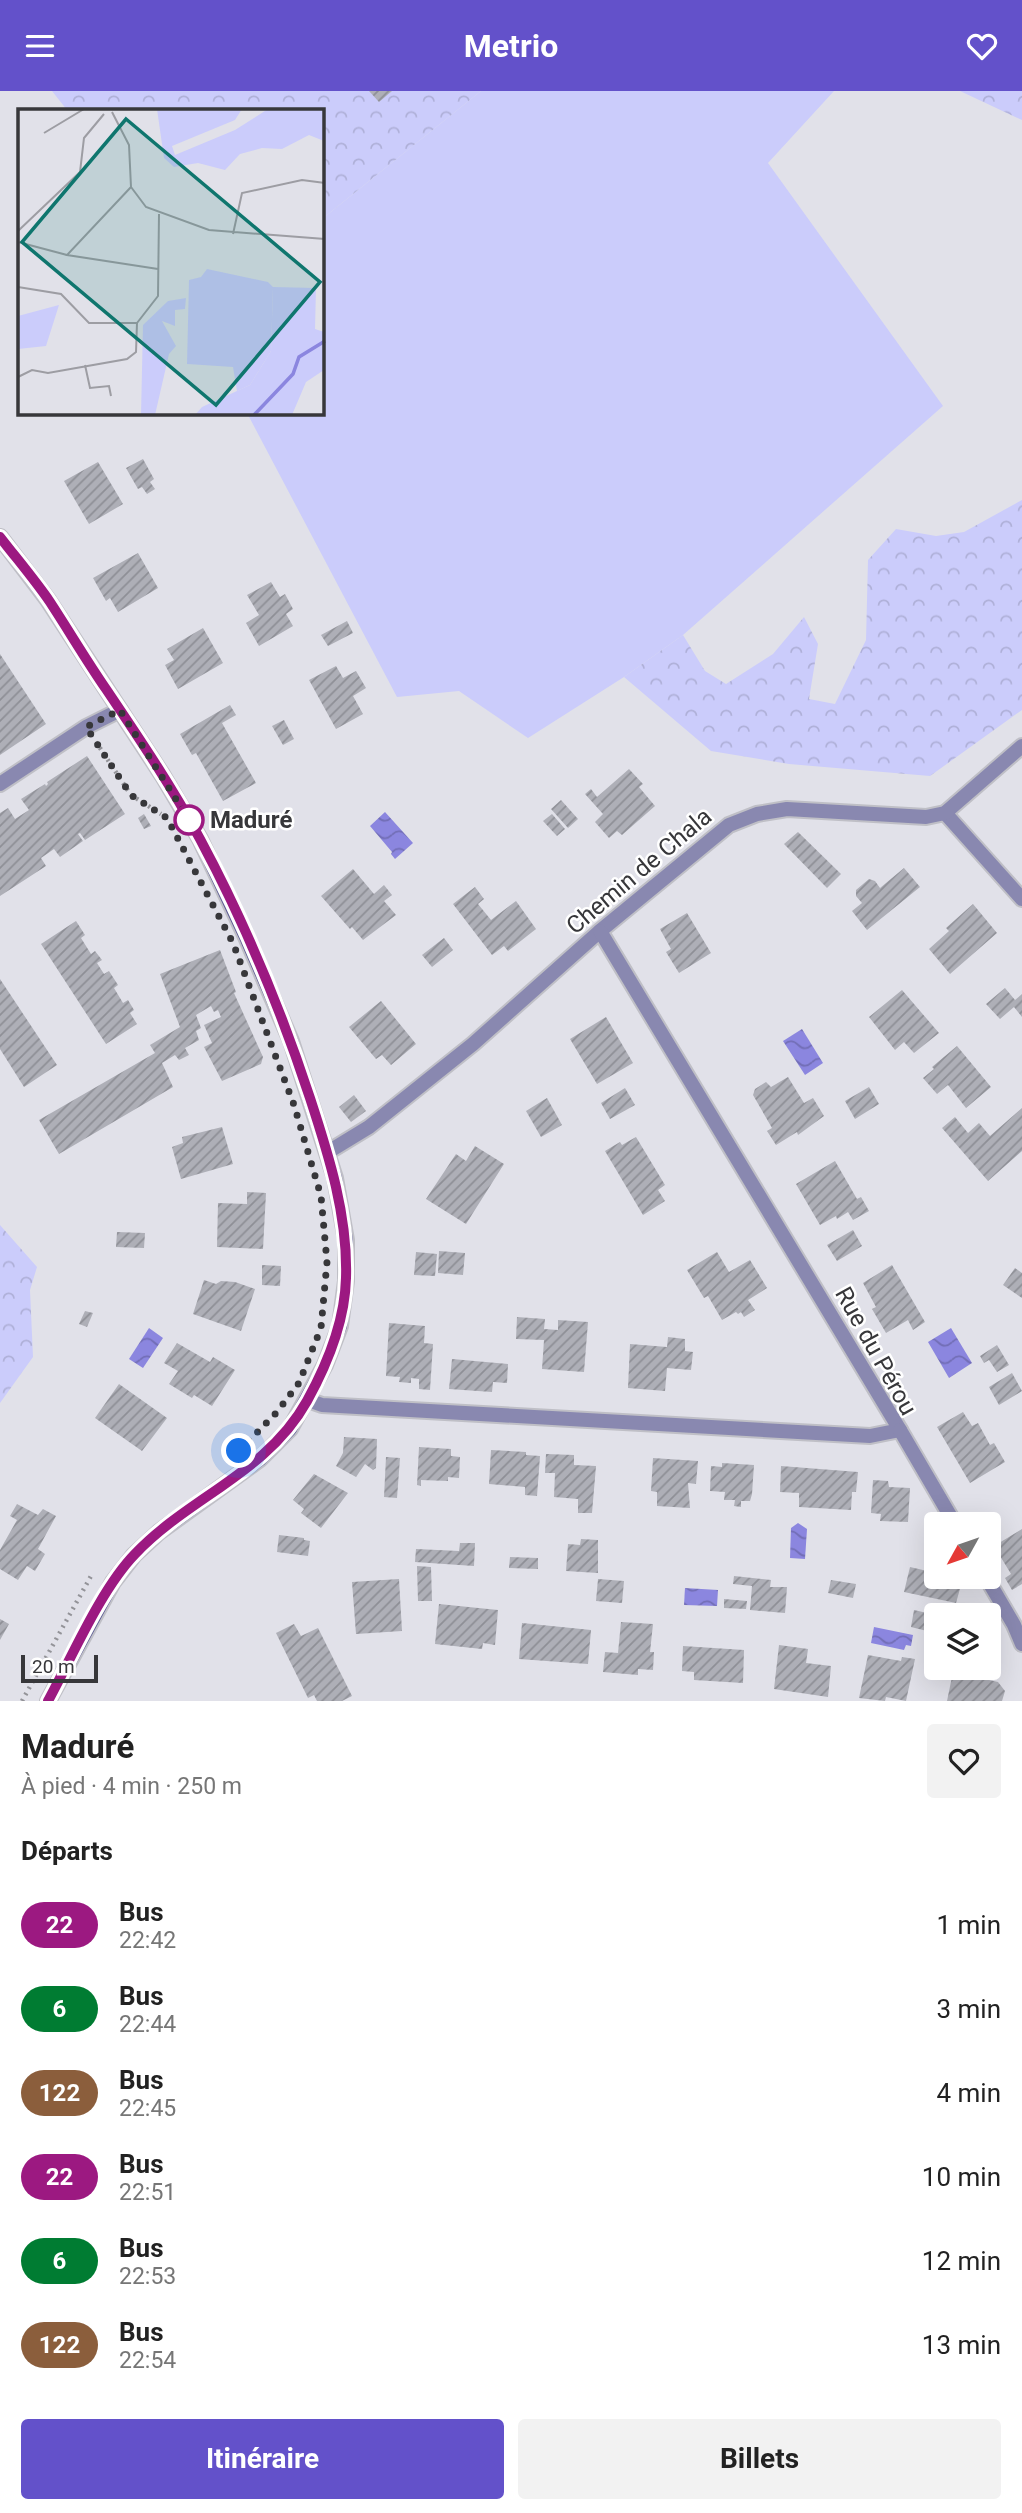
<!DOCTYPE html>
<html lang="fr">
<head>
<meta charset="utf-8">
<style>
  body { margin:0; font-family:Roboto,sans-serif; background:#f2f2f2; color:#222; height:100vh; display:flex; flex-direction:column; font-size:26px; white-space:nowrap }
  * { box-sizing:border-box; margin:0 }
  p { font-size:23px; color:#767676 }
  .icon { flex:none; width:38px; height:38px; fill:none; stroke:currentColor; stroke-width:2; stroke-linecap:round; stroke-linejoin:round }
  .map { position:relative; height:1610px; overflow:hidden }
  .side { display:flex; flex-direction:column; background:#fff; flex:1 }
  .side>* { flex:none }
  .badge { padding:0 14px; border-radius:23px; font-size:24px; line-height:46px }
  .needle { width:46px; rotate:230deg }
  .fabs { position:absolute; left:924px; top:1421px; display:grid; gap:14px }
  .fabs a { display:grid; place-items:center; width:77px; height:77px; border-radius:7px; background:#fff; box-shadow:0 7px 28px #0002; font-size:35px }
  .scale { position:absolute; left:21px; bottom:18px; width:77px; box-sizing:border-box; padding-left:7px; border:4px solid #37373a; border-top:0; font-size:19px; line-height:24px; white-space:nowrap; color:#37373a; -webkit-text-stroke:5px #fff; paint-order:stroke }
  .you { position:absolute; width:35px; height:35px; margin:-18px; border:5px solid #fff; border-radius:50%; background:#1a73e8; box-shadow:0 0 0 10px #1a73e833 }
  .map>.badge { position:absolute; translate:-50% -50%; box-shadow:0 0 0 4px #fff }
  h2 { padding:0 21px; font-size:26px; line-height:63px }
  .round { display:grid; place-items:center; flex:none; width:74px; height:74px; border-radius:7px; background:#f2f2f2 }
  .overview { display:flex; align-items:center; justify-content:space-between; height:119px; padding:0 21px }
  h1 { font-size:33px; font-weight:700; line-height:52px }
  .cta { display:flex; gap:14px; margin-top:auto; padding:14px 21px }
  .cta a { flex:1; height:80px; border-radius:7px; background:#6351ca; color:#fff; font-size:28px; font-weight:700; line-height:80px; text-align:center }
  .cta a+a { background:#f2f2f2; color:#222 }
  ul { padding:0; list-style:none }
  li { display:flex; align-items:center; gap:21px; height:84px; padding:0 21px }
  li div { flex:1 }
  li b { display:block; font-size:26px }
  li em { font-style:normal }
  li .badge { min-width:77px; font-weight:700; text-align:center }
  header { display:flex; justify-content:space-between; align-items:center; height:91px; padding:0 21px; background:#6351ca; color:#fff; font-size:32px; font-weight:700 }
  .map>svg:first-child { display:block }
  .green { fill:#cbccfb }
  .forest { fill:url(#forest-crowns) }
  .water { fill:url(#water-waves) }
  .building { fill:url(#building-hatch) }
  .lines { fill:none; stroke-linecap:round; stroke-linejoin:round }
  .street-casing { stroke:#bfbfc6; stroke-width:18 }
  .secondary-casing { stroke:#bfbfc6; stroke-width:18 }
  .path { stroke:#939398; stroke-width:4.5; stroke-dasharray:2 5; stroke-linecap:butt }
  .street { stroke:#8988b0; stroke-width:14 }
  .secondary { stroke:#5f5d95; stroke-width:14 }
  .line-casing { stroke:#fff; stroke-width:16 }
  .line { stroke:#9c1981; stroke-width:10 }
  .walk { stroke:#37373a; stroke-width:7; stroke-dasharray:0 12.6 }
  .stop-dot { fill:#fff; stroke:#9c1981; stroke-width:3.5 }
  .labels { text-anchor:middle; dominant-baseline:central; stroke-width:5; stroke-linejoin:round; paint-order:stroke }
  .stop-label { font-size:24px; font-weight:bold; fill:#37373a; stroke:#fff; text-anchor:start }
  .street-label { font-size:24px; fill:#37373a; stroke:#fff }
  .inset-river { fill:none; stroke:#8b86df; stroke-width:3.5 }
  .inset-road { fill:none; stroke:#9d9da3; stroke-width:2 }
  .view { fill:#0f766e; fill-opacity:0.15; stroke:#0f766e; stroke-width:3.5 }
  .inset-edge { fill:none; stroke:#37373a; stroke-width:3.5 }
</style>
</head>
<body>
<header><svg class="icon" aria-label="menu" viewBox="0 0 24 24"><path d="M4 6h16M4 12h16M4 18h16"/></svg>Metrio<svg class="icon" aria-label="heart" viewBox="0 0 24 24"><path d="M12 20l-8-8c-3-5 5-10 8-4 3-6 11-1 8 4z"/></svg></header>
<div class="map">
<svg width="1022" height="1610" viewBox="0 0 1022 1610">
  <defs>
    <pattern id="forest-crowns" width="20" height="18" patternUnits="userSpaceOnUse" patternTransform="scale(1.75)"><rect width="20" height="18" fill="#cbccfb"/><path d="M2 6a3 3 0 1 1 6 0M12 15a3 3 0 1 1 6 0" fill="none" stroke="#afb0d8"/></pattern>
    <pattern id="water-waves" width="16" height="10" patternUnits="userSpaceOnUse" patternTransform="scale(1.75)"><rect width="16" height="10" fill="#8b86df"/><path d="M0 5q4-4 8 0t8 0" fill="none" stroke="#726eb6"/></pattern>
    <pattern id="building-hatch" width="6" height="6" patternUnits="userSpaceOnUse" patternTransform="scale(1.75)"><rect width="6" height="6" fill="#aeafb7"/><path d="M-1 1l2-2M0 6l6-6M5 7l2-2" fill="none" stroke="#8e8f96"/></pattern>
  </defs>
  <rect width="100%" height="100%" fill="#e1e1e9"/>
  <path class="green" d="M481 0H834L768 72 943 315 683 544 624 586 528 647 459 600 397 606 247 322H322V128Z"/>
  <g class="forest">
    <path d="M52 0H481L322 128V19H67Z"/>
    <path d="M960 0H1022V29Z"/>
    <path d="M1022 409V619L930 685 789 673 711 660 624 586 683 544 705 580 726 593 773 563 804 526 818 553 809 608 835 613 866 549 868 469 896 438 936 445 964 441Z"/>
    <path d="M0 1134 37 1176 30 1199 33 1266 0 1312Z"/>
  </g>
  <g class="water">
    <path d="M385 721 413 752 395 768 391 763 392 761 370 735Z"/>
    <path d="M802 938 823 972 805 984 783 950Z"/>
    <path d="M149 1237 163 1247 143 1277 129 1268Z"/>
    <path d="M951 1237 972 1272 949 1287 928 1251Z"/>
    <path d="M798 1432 807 1438 805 1468 790 1467 791 1437Z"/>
    <path d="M685 1497 718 1499 717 1515 684 1514Z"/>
    <path d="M874 1536 913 1544 911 1555 906 1554 904 1559 871 1552Z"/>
  </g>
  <g class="building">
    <path d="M369 0H392L379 11Z"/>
    <path d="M143 368 154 388 150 391 155 398 147 403 142 396 138 398 126 377Z"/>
    <path d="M98 371 123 413 89 433 64 390Z"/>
    <path d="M138 462 158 497 118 521 110 507 106 510 93 487Z"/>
    <path d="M271 491 280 506 285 503 293 518 286 523 293 535 259 555 246 532 259 524 247 504Z"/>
    <path d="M347 530 353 542 328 555 321 544Z"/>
    <path d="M203 537 223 572 178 598 165 574 174 569 167 558Z"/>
    <path d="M0 563 46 633 0 664Z"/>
    <path d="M336 575 343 587 356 580 366 597 353 605 363 623 336 638 309 589Z"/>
    <path d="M230 614 236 624 222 632 256 692 223 710 196 662 192 664 180 643Z"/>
    <path d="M284 629 294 648 283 654 272 635Z"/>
    <path d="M87 665 125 723 85 749 80 742 78 743 83 750 60 766 54 758 41 767 46 775 0 805V722L8 717 15 728 29 719 21 708 45 693 46 695 48 693 47 691Z"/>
    <path d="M629 678 643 693 639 696 655 715 622 744 617 740 609 747 595 731 603 723 585 703 591 698 597 706Z"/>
    <path d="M561 709 578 728 568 737 551 718Z"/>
    <path d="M144 723 151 735 144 738 138 727Z"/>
    <path d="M552 723 565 738 557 745 543 730Z"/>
    <path d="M798 741 841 783 827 797 784 753Z"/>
    <path d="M904 777 920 796 867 839 852 820 862 812 856 805V799L869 788 875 790 880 797Z"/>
    <path d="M353 778 374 803 384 794 392 804 384 810 396 824 363 849 352 836 350 838 321 805Z"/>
    <path d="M475 796 484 808 478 813 491 829 516 810 536 838 508 860 504 855 492 864 453 813Z"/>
    <path d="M973 813 997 842 950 883 929 858 949 840 946 837Z"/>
    <path d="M687 822 711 862 679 882 666 861 671 858 660 838Z"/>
    <path d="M76 830 85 844 81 847 91 863 95 860 102 869 97 872 104 883 109 880 118 894 114 897 123 912 128 909 134 919 130 922 137 933 106 953 41 853Z"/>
    <path d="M444 847 453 859 432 876 422 864Z"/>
    <path d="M220 859 236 901 234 902 263 966 261 973 222 990 204 956 212 952 204 934 221 926 218 919 214 921 211 915 196 924 201 937 196 940 199 949 185 957 189 964 179 969 175 964 162 972 173 996 59 1063 39 1029 155 962 150 954 180 936 160 883Z"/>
    <path d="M0 888 57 974 24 996 0 958Z"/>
    <path d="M1005 897 1015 909 1022 903V926L1014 916 1000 928 986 913Z"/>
    <path d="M902 899 939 942 914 962 904 951 895 959 869 926Z"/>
    <path d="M381 910 416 953 391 974 382 964 376 968 349 936Z"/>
    <path d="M606 926 633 972 597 993 570 948Z"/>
    <path d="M957 955 991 996 966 1017 948 994 937 1003 923 987 934 978 932 976Z"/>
    <path d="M788 986 804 1012 813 1007 824 1025 798 1044 797 1041 776 1054 767 1040 772 1037 753 1004 755 998 766 991 771 996Z"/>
    <path d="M869 996 879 1013 855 1028 845 1010Z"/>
    <path d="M625 997 635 1014 610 1028 601 1012Z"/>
    <path d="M354 1004 366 1020 351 1031 339 1016Z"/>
    <path d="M547 1007 562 1034 541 1046 526 1020Z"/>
    <path d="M1022 1017V1060L988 1090 942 1037 955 1026 968 1042 979 1032 990 1045Z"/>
    <path d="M222 1036 233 1073 181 1088 172 1056 183 1052 182 1046Z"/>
    <path d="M636 1046 665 1094 658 1099 665 1110 643 1124 605 1060 620 1051 622 1054Z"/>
    <path d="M475 1055 504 1073 466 1133 426 1108 456 1063 466 1070Z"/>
    <path d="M835 1070 857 1108 861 1106 869 1120 853 1129 848 1121 837 1128 836 1125 820 1134 796 1093Z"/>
    <path d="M247 1101 266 1102 263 1158 217 1156 218 1112 247 1113Z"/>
    <path d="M853 1139 862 1155 837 1170 827 1154Z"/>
    <path d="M117 1141 145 1142 144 1157 116 1156Z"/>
    <path d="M439 1160 465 1162 463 1184 438 1182Z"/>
    <path d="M416 1161 437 1163 435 1185 414 1184Z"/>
    <path d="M717 1161 729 1181 750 1169 767 1197 748 1209 755 1219 744 1226 741 1221 738 1223 736 1221 722 1229 708 1205 704 1207 687 1179Z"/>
    <path d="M262 1174 281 1175 280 1195 262 1194Z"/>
    <path d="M892 1174 925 1231 913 1239 908 1229 886 1242 872 1218 876 1216 863 1192Z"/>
    <path d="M1015 1177 1022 1182V1207L1003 1194Z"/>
    <path d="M204 1189 216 1193 221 1190 235 1191 255 1198 241 1240 193 1223Z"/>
    <path d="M85 1220 93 1222 87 1236 79 1233Z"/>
    <path d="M517 1226 545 1228 544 1238 558 1239V1229L588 1231 584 1281 542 1278 544 1249 516 1248Z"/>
    <path d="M389 1232 425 1235 424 1252 433 1253 430 1299 419 1298V1288L411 1287V1292L399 1291 400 1286 386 1285Z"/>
    <path d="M668 1246 685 1248V1260L693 1261 691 1279 667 1277 665 1300 628 1297 630 1253 667 1256Z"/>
    <path d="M177 1252 210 1271 213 1266 235 1279 212 1315 194 1304 192 1307 169 1293 178 1280 164 1272Z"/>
    <path d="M997 1254 1009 1274 997 1281 989 1269 984 1272 980 1265Z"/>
    <path d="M452 1268 508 1273 507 1292 493 1291 492 1301 449 1298Z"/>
    <path d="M1012 1282 1022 1300 999 1314 989 1296Z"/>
    <path d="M119 1293 167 1327 142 1360 95 1327Z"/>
    <path d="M963 1321 972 1335 978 1332 990 1354 994 1352 1005 1371 970 1392 937 1336Z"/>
    <path d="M344 1346 377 1348 376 1377 373 1379 365 1373 356 1386 336 1375 343 1362Z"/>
    <path d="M419 1356 451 1358V1365L460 1366 459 1387 448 1386V1390L421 1389V1395L417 1394Z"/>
    <path d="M491 1359 526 1361V1364L540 1365 537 1405 525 1404V1396L489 1393Z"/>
    <path d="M546 1363 574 1364V1374L596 1375 592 1422H578V1408L554 1406 555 1382H545Z"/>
    <path d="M386 1366 400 1367 397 1407 384 1406Z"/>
    <path d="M653 1367 698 1370 696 1393 688 1392 690 1417 657 1415V1401L651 1400Z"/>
    <path d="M722 1372 754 1374 752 1403 750 1410H741V1416L734 1415 735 1409H724L725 1401 710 1400 711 1375 722 1376Z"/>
    <path d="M781 1375 858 1381 856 1401H852L851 1419 799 1416V1402L780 1401Z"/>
    <path d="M314 1383 348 1402 321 1437 301 1422 304 1418 293 1409Z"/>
    <path d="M873 1389 888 1390 889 1396 910 1397 908 1431 880 1430 881 1423 871 1422Z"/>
    <path d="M17 1413 38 1424 43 1418 56 1425 38 1458 45 1463 35 1480 27 1475 18 1489 0 1478V1459L17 1429 10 1425Z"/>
    <path d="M1022 1438V1493L1012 1499 1005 1487 1011 1483 994 1455Z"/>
    <path d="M279 1444 304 1447V1449L310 1450 308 1465 277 1461Z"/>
    <path d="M581 1448 598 1449V1482L566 1480 568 1453 580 1454Z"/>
    <path d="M460 1452H475L474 1475 415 1471 416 1458 459 1460Z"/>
    <path d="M510 1466 538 1467V1478L509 1477Z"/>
    <path d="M417 1475 431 1476 432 1510H418Z"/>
    <path d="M910 1476 936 1482V1486L963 1487 956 1512 904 1501Z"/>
    <path d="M734 1485 771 1489 770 1496H787L785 1522 750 1519 752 1495 733 1493Z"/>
    <path d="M399 1488 402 1540 356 1543 352 1491Z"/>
    <path d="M598 1488 624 1490 622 1512 596 1510Z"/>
    <path d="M831 1489 856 1493 853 1507 828 1502Z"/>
    <path d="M724 1508 747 1510 746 1518 724 1517Z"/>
    <path d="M439 1513 498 1519 495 1554 483 1552 482 1558 435 1553Z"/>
    <path d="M914 1519 936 1524 935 1542 911 1536Z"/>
    <path d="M0 1528 9 1533 0 1549Z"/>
    <path d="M621 1531 653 1533 650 1561H654L653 1579 638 1578V1584L603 1581 605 1561 618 1562Z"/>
    <path d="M522 1532 591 1539 588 1573 519 1568Z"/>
    <path d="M294 1533 301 1545 318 1537 352 1605 342 1610H317L314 1604 308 1607 276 1542Z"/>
    <path d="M779 1554 808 1558 806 1572 831 1575 828 1606 774 1598Z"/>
    <path d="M683 1555 744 1559 743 1592 694 1589V1581L682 1580Z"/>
    <path d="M868 1564 901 1570 902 1566 915 1568 906 1610 886 1606 885 1610 859 1607Z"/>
    <path d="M953 1581 998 1591 1005 1600 1002 1610H947Z"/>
  </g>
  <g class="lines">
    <defs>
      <g id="street">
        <path d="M0 693 86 636 120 619"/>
        <path d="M945 722 1022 808"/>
        <path d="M328 1061 369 1036 473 953 600 840 729 734 757 723 787 718 926 726 945 722 1022 655"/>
        <path d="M308 1309 322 1314 870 1345 900 1339 600 840"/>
        <path d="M900 1339 955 1433"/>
        <path d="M986 1486 1014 1534 1022 1553"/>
      </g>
      <path id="secondary" d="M0 446 48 509 163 685 200 748 246 846 291 950 335 1087 346 1149V1190L340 1235 325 1274 290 1338 260 1368 159 1441 134 1464 113 1491 48 1610"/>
    </defs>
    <use href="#street" class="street-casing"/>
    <use href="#secondary" class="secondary-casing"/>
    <g class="path">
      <path d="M96 651 131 704 161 723"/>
      <path d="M22 1610 91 1485"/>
    </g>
    <use href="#street" class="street"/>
    <use href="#secondary" class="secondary"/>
  </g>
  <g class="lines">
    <defs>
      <path id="line" d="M0 446C17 468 35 489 50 511 69 540 86 569 106 598 139 647 172 696 200 748 244 830 281 919 310 1007 329 1065 348 1125 346 1187 345 1230 328 1272 307 1310 267 1382 189 1406 135 1463 101 1498 72 1566 48 1610"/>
    </defs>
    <use href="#line" class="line-casing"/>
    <use href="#line" class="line"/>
    <path class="walk" d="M189 729 120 619 86 636 131 704 167 727 233 852 294 1014 321 1105 327 1171 321 1237 299 1292 277 1321 239 1360"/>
  </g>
  <circle class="stop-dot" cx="189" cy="729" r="14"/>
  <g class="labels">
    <g class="stop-label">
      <text x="210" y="729">Maduré</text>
    </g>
    <g class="street-label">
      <text transform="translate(639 780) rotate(-40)">Chemin de Chala</text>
      <text transform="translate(876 1260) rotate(61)">Rue du Pérou</text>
    </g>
  </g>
  <g transform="translate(18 18)">
    <rect width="306" height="306" fill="#e1e1e9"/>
    <path d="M189 160 250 173 255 178 253 242 232 276 219 282 215 258 169 255 171 171 183 168Z" fill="#cbccfb"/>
    <path d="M139 0H224L217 11 154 37 157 46 217 21 250 0H306V32L291 26 264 40 244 39 222 45 207 61 180 54 156 58 146 49ZM255 178 298 179 297 220 306 223V261L288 273 274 306H177L184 298 232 276 253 242ZM168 189 167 200 157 201V217L144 212 158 237 151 245 137 306H123L125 216 150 192ZM41 196 28 237 0 240V207Z" fill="#cbccfb"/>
    <path class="inset-river" d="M236 306 275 265 281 248 307 232"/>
    <path class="inset-road" d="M94 3 111 36 113 78 128 98 191 121 307 130M26 24 66 0M113 78 49 146 140 160M0 122 62 63 66 29 86 5M215 125 224 84 284 71 307 74M0 133 49 146M0 178 43 185 71 214H119M67 256 72 279 91 277 93 287M0 268 14 261 30 264 109 250 118 243 119 214 140 187 141 105"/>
    <path class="view" d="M108 10 302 173 198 296 4 133Z"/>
    <rect width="306" height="306" class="inset-edge"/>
  </g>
</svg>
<div class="fabs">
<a><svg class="needle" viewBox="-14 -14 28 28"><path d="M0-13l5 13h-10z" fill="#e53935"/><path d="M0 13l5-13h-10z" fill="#767676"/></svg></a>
<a><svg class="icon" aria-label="layers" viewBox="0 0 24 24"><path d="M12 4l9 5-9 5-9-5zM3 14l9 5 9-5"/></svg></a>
</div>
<div class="scale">20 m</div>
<div class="you" style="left:239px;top:1360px"></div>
</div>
<section class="side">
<div class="overview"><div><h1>Maduré</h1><p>À pied · 4 min · 250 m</p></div><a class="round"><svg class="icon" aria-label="heart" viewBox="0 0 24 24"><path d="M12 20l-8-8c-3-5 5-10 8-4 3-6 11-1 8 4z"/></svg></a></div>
<h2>Départs</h2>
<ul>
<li><span class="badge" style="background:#9c1981;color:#fff">22</span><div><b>Bus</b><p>22:42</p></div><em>1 min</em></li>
<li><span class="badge" style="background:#007c32;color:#fff">6</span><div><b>Bus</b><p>22:44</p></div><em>3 min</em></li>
<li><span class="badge" style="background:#8b5e3c;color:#fff">122</span><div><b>Bus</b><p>22:45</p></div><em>4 min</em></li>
<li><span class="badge" style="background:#9c1981;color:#fff">22</span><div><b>Bus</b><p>22:51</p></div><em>10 min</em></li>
<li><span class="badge" style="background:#007c32;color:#fff">6</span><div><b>Bus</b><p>22:53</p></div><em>12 min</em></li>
<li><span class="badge" style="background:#8b5e3c;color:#fff">122</span><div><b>Bus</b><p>22:54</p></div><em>13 min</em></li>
</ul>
<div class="cta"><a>Itinéraire</a><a>Billets</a></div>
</section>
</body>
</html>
